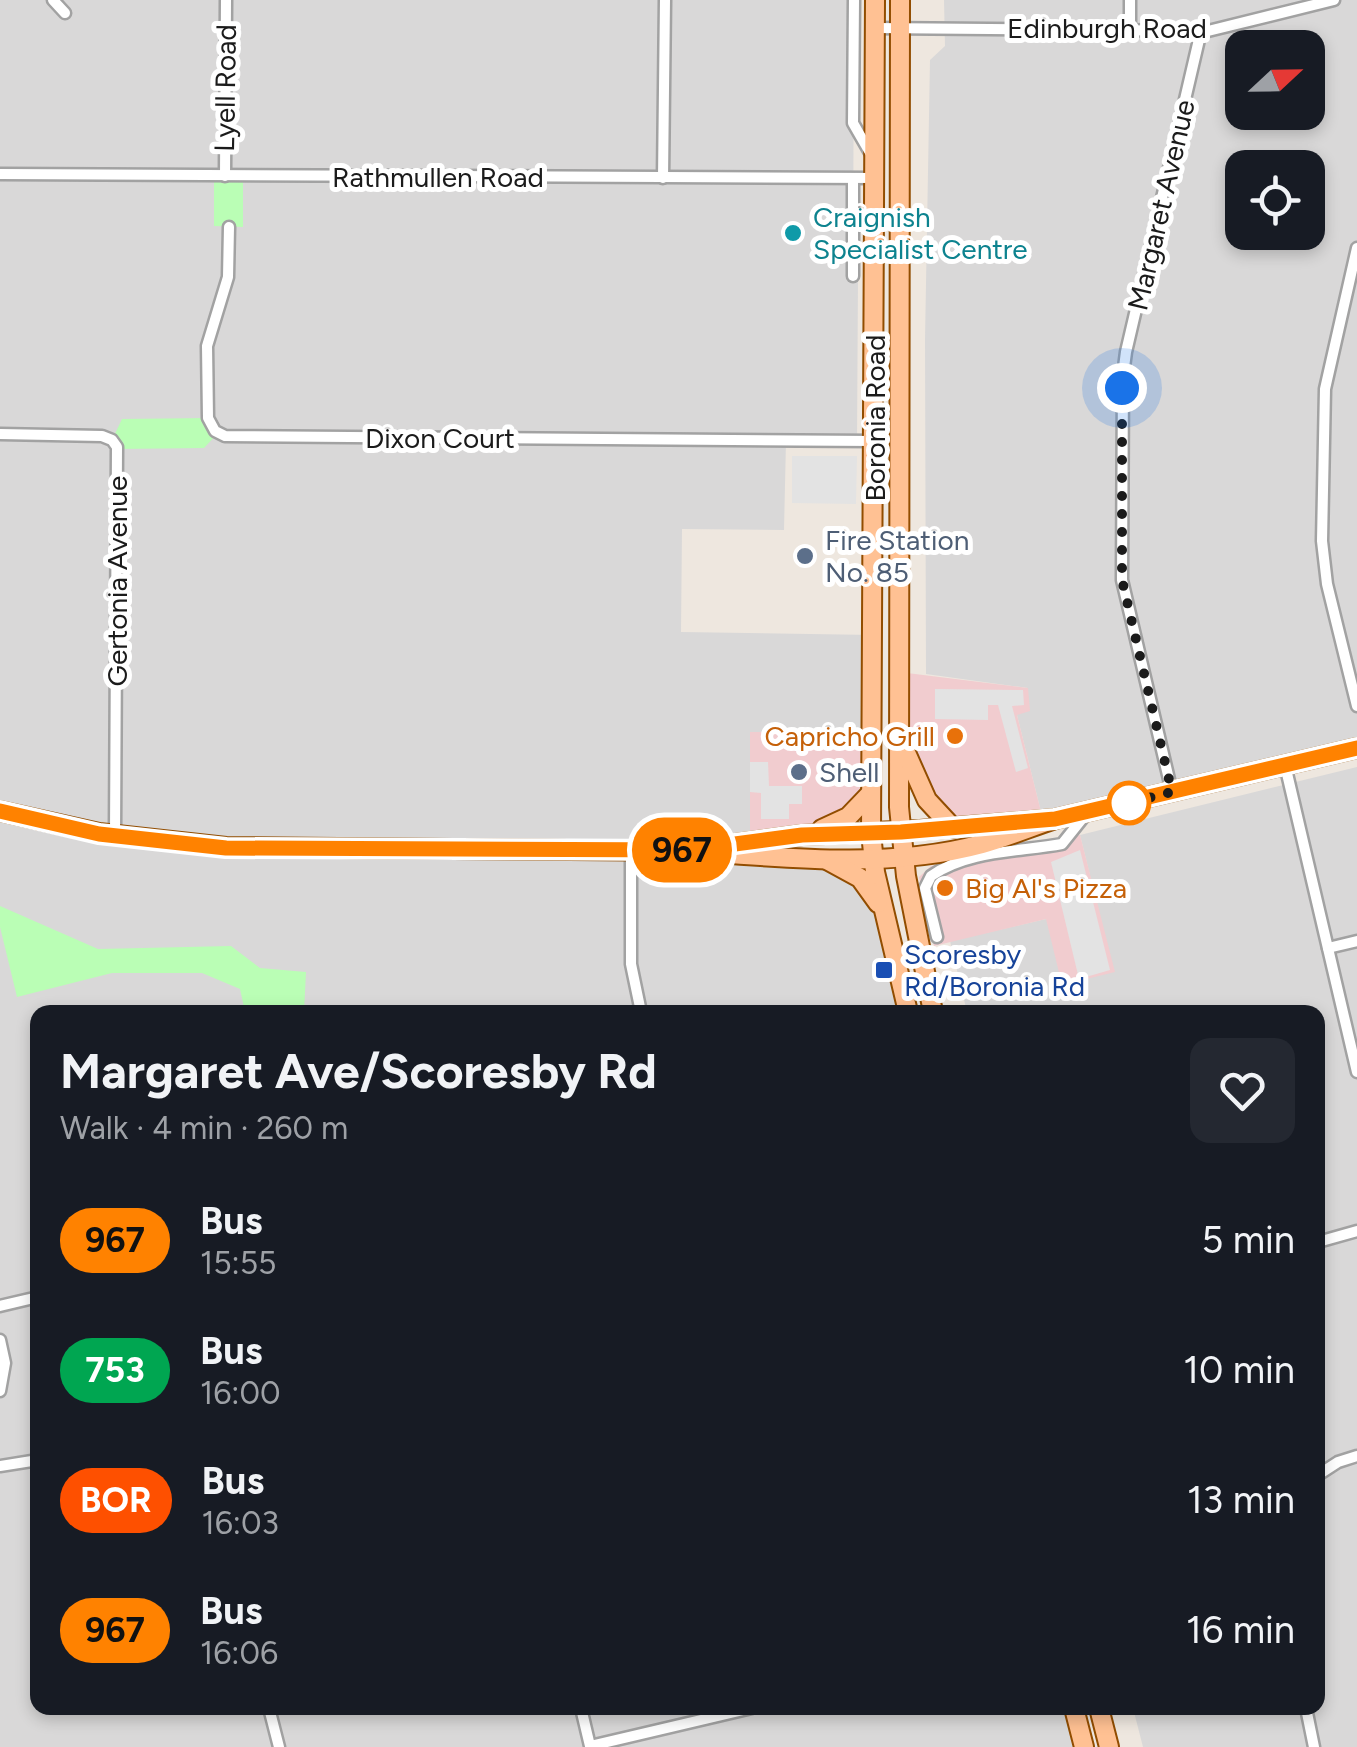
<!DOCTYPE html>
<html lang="en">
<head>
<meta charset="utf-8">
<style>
  body { margin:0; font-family:Figtree,sans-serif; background:#242831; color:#f1f3f6; height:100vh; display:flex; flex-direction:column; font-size:38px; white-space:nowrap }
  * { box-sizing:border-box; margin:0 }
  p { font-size:32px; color:#9ea1a6 }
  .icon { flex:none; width:55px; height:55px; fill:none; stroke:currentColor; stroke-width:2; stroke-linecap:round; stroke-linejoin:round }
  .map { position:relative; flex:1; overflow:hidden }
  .sheet { position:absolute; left:30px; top:1005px; width:1295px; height:710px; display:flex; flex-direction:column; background:#171b24; border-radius:20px; box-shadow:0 5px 15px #0003 }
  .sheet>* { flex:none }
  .badge { padding:0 20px; border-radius:32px; font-size:35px; line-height:65px }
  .needle { width:65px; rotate:68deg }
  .buttons { position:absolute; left:1225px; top:30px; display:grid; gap:20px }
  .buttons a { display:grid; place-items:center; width:100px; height:100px; border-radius:20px; background:#171b24; box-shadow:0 5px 15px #0003; font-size:50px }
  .you { position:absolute; width:50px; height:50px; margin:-25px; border:8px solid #fff; border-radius:50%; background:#1a73e8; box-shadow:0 0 0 15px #1a73e833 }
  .map>.badge { position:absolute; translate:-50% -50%; box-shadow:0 0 0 5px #fff }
  .round { display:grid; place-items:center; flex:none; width:105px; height:105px; border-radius:20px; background:#242831 }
  .headline { display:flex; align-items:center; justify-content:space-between; height:170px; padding:0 30px }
  h1 { font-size:48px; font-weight:700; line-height:75px }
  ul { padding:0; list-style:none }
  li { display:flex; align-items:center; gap:30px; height:130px; padding:0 30px }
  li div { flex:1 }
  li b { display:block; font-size:38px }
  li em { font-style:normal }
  li .badge { min-width:110px; font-weight:700; text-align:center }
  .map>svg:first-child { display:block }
  .residential { fill:#d9d8d8; fill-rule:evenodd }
  .commercial { fill:#f1cccf }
  .park { fill:#bafeb5 }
  .parking { fill:#e3e3e3 }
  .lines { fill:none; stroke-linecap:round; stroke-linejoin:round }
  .minor-casing { stroke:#a2a2a2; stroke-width:15 }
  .primary-casing { stroke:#924d00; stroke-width:22 }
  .minor { stroke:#fff; stroke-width:10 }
  .primary { stroke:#ffc193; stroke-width:18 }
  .line-casing { stroke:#fff; stroke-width:22 }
  .line { stroke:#ff8200; stroke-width:15 }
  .walk { stroke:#1b1b1b; stroke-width:10; stroke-dasharray:0 18 }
  .culture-dot { fill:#0f9aa8; stroke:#fff; stroke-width:4 }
  .service-dot { fill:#5c6f8a; stroke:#fff; stroke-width:4 }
  .food-dot { fill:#e8710a; stroke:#fff; stroke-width:4 }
  .stop-dot { fill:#fff; stroke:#ff8200; stroke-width:5 }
  .transit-dot { fill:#1a4fb4; stroke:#fff; stroke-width:4 }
  .labels { text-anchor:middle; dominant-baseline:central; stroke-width:10; stroke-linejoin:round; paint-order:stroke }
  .street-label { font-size:28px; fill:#1b1b1b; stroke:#fff }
  .culture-label { font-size:28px; fill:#0d838f; stroke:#fff; text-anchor:start }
  .service-label { font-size:28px; fill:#4e5e75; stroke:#fff; text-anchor:start }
  .food-label { font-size:28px; fill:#c56008; stroke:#fff; text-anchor:end }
  .transit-label { font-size:28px; fill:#164399; stroke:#fff; text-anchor:start }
</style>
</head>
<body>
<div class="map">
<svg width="1357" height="1747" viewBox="0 0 1357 1747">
  <rect width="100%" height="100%" fill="#eee7df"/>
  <g class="residential">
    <path d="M0 0H854L853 276 858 277 857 441H786L784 530 682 529 681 632 874 635 873 732 750 733V841L697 850 840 865 884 911 908 1012H38V1708H1074L1084 1747H0Z"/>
    <path d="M944 0H1357V748L1043 820 1017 715 1028 688 926 674 925 340 930 60 945 46ZM1242 48H1308V112H1242ZM1242 168H1308V232H1242Z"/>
    <path d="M1357 767V1747H1143L1133 1708H1318V1012H967L950 941 1046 919 1114 972 1080 835Z"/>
  </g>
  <g class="commercial">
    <path d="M899 672 1028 688 1030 711 1017 715 1043 820 953 828 899 736Z"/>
    <path d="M750 732H873L871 793 841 822 750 841Z"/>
    <path d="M1080 835 1115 972 1062 985 1046 919 934 946 919 877 931 866Z"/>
  </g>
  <g class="park">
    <path d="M214 176H243V227L214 226Z"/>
    <path d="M208 418 218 433 204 448 117 449 112 440 122 419Z"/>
    <path d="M0 906 98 949 231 946 260 968 306 972 304 1012H245L240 989 202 973H112L17 997 0 927Z"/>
  </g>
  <g class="parking">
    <path d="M792 456H857L856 504 792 503Z"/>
    <path d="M935 689 1023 690 1024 705 1012 706 1028 768 1016 772 998 705H988V720L935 719Z"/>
    <path d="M750 762H768L769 786H802V804H789V819H761V793L750 792Z"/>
    <path d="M1080 850 1110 970 1079 979 1051 862Z"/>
  </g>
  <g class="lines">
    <defs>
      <g id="minor">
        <path d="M53 0 65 13"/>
        <path d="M854 0 853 123 872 156"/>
        <path d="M875 28 1208 31 1334 0"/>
        <path d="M1130 29V0"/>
        <path d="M0 174 875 178"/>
        <path d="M225 176 226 0"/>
        <path d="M663 178 665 0"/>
        <path d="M853 180V276"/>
        <path d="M229 227 228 277 207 346 208 418 215 431 225 436 874 441"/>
        <path d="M1357 248 1325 389 1322 541 1327 584 1357 706"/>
        <path d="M0 434 102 436 112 440 117 447 115 836"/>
        <path d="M1285 765 1357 1072"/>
        <path d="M1172 792 1122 580 1123 375 1126 352 1201 31"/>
        <path d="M631 850V964L641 1012"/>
        <path d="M937 937 925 888 931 876C968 850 1019 852 1062 844L1086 814"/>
        <path d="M1328 948 1357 941"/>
        <path d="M1318 1242 1357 1231"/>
        <path d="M0 1306 38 1297"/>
        <path d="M0 1340 5 1363 0 1391"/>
        <path d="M0 1466 38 1460"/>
        <path d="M1318 1475 1338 1462 1357 1456"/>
        <path d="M269 1708 279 1747"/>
        <path d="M581 1708 590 1746 752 1708"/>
        <path d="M1306 1708 1314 1747"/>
      </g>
      <g id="primary">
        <path d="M875 0 871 833 875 872 908 1012"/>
        <path d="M900 0 899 807 906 876 933 1012"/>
        <path d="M903 746 927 800 953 828"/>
        <path d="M0 811 99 833 226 847 691 851C785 858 890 869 982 844 1007 837 1031 827 1055 819"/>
        <path d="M822 829 848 817 871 793"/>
        <path d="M721 846 802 835 920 830 1055 819 1357 748"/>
        <path d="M827 860 860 878 878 903"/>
        <path d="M1074 1708 1084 1747"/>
        <path d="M1099 1708 1109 1747"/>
      </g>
    </defs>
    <use href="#minor" class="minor-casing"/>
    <use href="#primary" class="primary-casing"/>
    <use href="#minor" class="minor"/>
    <use href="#primary" class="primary"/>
  </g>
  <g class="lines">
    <defs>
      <path id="line" d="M0 811 99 834 226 848 690 850 802 835 901 832 1055 819 1357 748"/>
    </defs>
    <use href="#line" class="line-casing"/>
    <use href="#line" class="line"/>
    <path class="walk" d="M1122 388V580L1172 792 1116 806 1129 803"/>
  </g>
  <circle class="culture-dot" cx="793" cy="233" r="10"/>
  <g class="service-dot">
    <circle cx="805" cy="556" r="10"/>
    <circle cx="799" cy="772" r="10"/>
  </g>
  <g class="food-dot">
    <circle cx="955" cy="736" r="10"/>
    <circle cx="945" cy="888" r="10"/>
  </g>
  <circle class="stop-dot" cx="1129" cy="803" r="20"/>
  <rect class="transit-dot" x="874" y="960" width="20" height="20" rx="5"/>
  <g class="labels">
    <g class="street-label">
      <text x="1107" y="28">Edinburgh Road</text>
      <text transform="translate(225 88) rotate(-89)">Lyell Road</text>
      <text x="438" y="177">Rathmullen Road</text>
      <text transform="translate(1161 205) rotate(-77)">Margaret Avenue</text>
      <text transform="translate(875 418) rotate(-90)">Boronia Road</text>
      <text x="440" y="438">Dixon Court</text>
      <text transform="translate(117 581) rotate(-90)">Gertonia Avenue</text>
    </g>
    <g class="culture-label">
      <text x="813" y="217">Craignish<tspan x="813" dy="32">Specialist Centre</tspan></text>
    </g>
    <g class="service-label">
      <text x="825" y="540">Fire Station<tspan x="825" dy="32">No. 85</tspan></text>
      <text x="819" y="772">Shell</text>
    </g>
    <g class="food-label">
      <text x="935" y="736">Capricho Grill</text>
      <text x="965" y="888" text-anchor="start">Big Al's Pizza</text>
    </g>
    <g class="transit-label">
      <text x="904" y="954">Scoresby<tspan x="904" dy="32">Rd/Boronia Rd</tspan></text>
    </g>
  </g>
</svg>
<div class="buttons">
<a><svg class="needle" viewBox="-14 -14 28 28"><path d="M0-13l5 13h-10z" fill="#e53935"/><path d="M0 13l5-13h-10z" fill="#9ea1a6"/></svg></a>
<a><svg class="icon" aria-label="locate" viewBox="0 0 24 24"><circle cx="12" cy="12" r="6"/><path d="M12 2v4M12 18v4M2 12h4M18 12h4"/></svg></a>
</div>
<div class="you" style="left:1122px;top:388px"></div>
<b class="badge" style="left:682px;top:850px;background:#ff8200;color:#111">967</b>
<section class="sheet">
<div class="headline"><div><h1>Margaret Ave/Scoresby Rd</h1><p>Walk · 4 min · 260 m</p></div><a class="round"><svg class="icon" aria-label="heart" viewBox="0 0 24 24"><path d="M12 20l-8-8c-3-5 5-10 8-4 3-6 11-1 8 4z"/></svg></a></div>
<ul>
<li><span class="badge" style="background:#ff8200;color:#111">967</span><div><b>Bus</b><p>15:55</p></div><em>5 min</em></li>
<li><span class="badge" style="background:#00a651;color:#fff">753</span><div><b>Bus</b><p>16:00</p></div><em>10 min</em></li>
<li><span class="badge" style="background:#fe5000;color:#fff">BOR</span><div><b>Bus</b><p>16:03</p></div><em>13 min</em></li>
<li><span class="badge" style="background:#ff8200;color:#111">967</span><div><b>Bus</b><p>16:06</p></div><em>16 min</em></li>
</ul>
</section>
</div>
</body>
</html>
